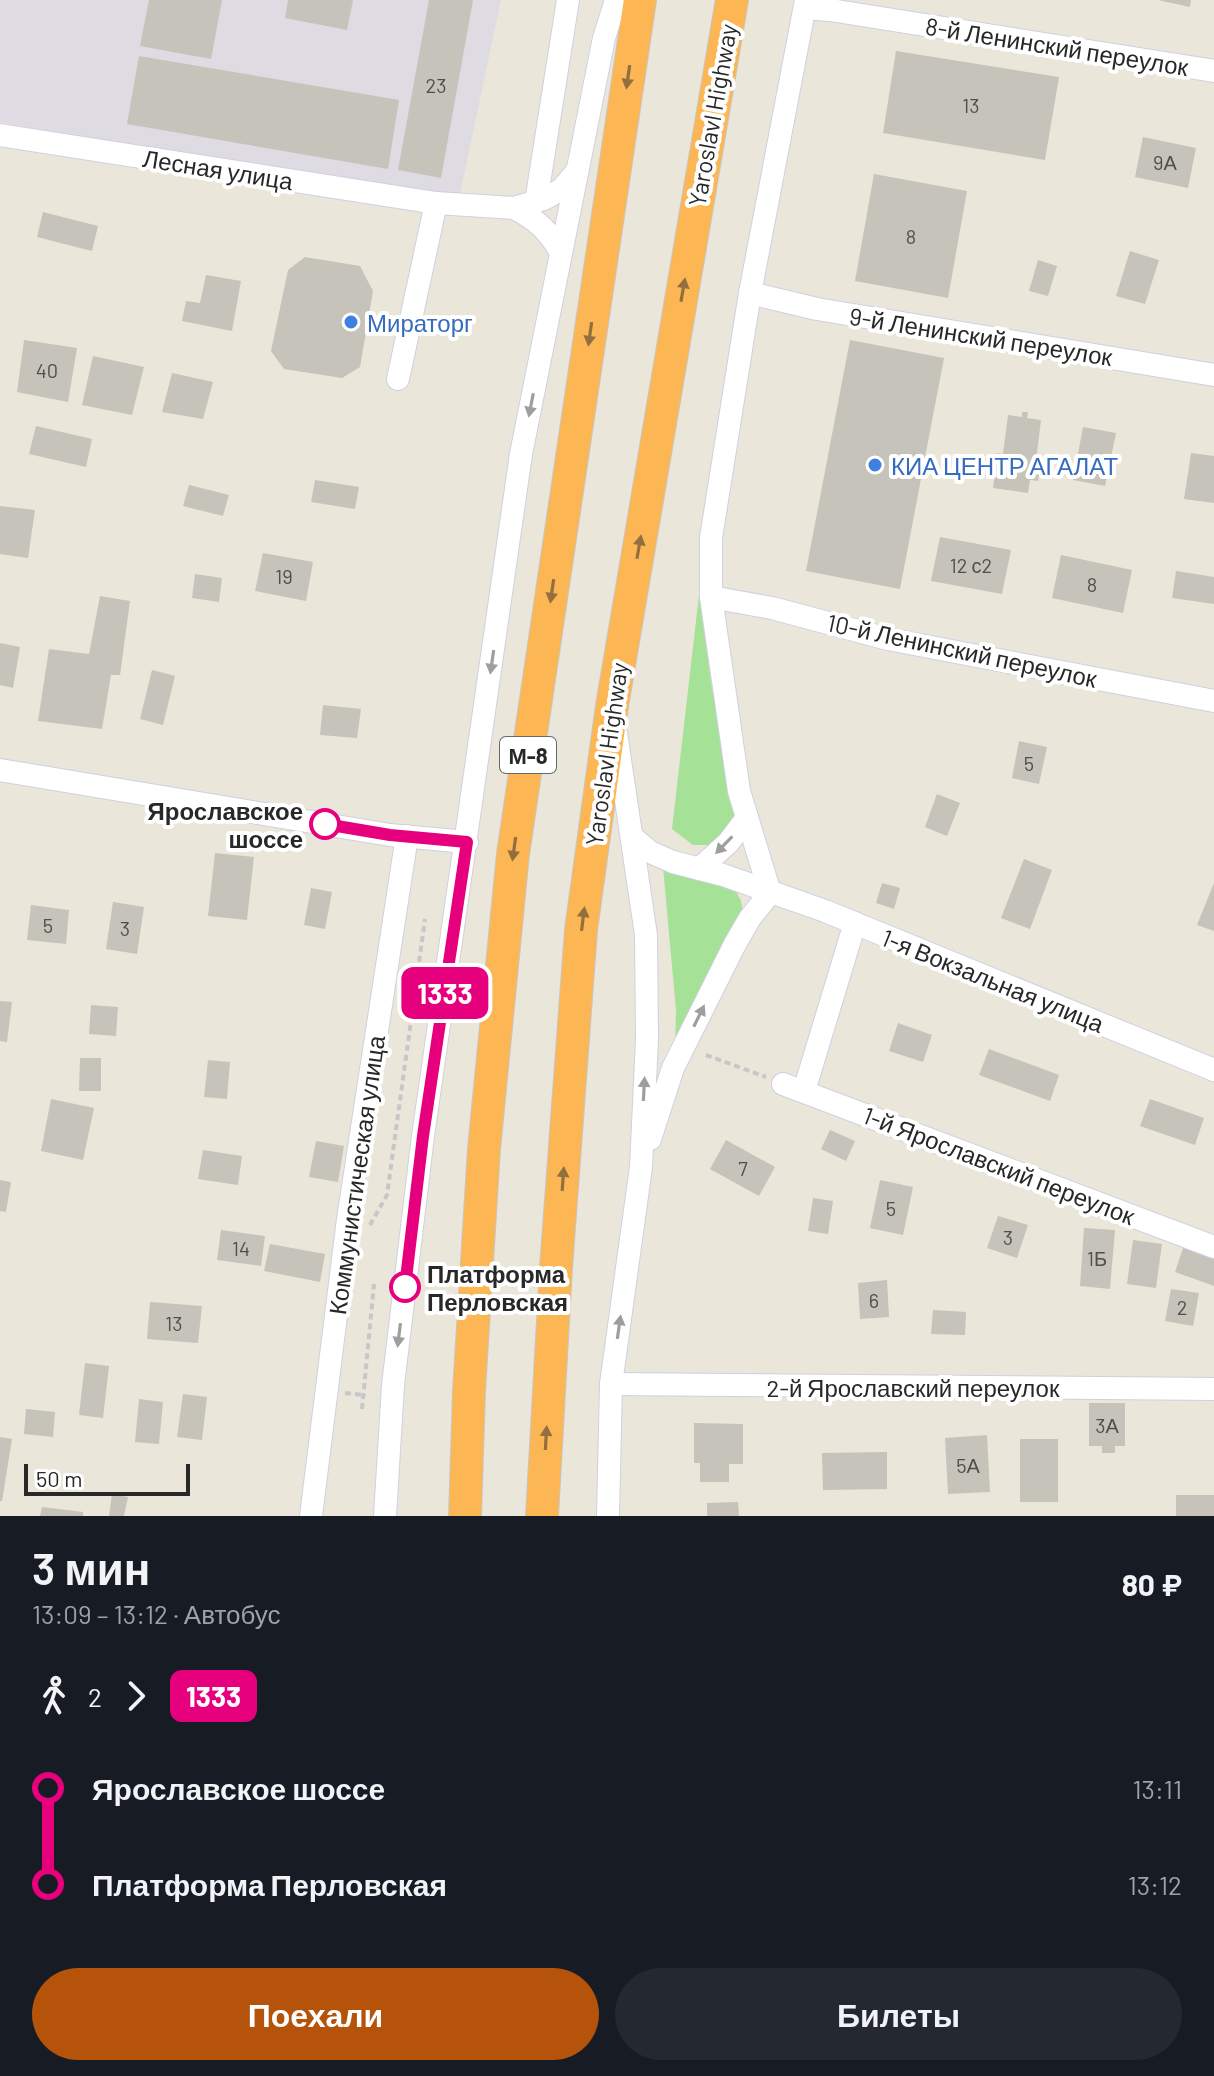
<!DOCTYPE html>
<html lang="ru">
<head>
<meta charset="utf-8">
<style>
  body { margin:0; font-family:Barlow,sans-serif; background:#242831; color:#f1f3f6; height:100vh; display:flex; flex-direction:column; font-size:30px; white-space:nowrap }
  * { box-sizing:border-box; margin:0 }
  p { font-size:26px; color:#9ea1a6 }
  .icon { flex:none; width:44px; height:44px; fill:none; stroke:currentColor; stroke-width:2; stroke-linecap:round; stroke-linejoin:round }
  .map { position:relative; height:1516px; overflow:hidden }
  .panel { display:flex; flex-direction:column; background:#171b24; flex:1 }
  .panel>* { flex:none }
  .badge { padding:0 16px; border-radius:12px; font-size:28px; line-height:52px }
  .scale { position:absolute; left:24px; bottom:20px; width:166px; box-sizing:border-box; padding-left:8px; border:4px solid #282828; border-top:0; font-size:22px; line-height:28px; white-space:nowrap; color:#282828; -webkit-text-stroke:6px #fff; paint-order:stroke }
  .map>.badge { position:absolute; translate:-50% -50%; box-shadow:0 0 0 4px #fff }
  .legs { display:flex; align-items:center; gap:12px; height:88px; padding:0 32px; font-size:26px }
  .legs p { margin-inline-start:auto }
  .head { display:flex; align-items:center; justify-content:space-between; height:136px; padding:0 32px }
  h1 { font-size:44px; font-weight:600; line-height:60px }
  .cta { display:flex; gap:16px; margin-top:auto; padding:16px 32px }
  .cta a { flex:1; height:92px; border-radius:48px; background:#b45309; color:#fff; font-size:32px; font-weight:600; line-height:92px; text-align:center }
  .cta a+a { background:#242831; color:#f1f3f6 }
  ul { padding:0 32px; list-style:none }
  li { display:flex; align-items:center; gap:28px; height:96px; font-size:30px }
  li i { display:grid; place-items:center; width:12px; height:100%; margin:0 10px; background:currentColor }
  li i::after { content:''; width:20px; height:20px; margin:-10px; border:6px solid; border-radius:50%; background:#171b24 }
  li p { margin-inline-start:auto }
  li:first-child i { background:linear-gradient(#0000 50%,currentColor 0) }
  li:last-child i { background:linear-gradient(currentColor 50%,#0000 0) }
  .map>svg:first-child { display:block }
  .industrial { fill:#dedbe3 }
  .green { fill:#a5e197 }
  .building { fill:#c6c3ba }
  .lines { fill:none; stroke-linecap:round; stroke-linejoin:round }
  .minor-casing { stroke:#cfd0e1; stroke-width:24 }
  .highway-casing { stroke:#c7c7c7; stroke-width:34 }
  .path { stroke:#c7c7c7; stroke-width:4; stroke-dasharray:6 4; stroke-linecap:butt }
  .minor { stroke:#fff; stroke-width:22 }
  .highway { stroke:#fcb654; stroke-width:32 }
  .oneway { fill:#926f3e }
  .oneway2 { fill:#9e9e9e }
  .line-1-casing { stroke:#fff; stroke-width:18 }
  .line-1 { stroke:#e6007e; stroke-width:12 }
  .shop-dot { fill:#3f7fe0; stroke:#fff; stroke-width:3 }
  .stop-1-dot { fill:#fff; stroke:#e6007e; stroke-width:4 }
  .labels { text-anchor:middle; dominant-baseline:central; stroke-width:8; stroke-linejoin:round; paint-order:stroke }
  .number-label { font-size:20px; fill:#504f4c }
  .shield { fill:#fff; stroke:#686868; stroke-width:2 }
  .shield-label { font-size:22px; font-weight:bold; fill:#282828 }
  .street-label { font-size:24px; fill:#282828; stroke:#fff }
  .shop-label { font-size:24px; fill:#366cbe; stroke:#fff; text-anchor:start }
  .stop-label { font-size:24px; font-weight:bold; fill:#282828; stroke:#fff; text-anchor:end }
</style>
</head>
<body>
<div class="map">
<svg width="1214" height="1516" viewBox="0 0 1214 1516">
  <rect width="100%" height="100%" fill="#ebe6da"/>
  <path class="industrial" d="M0 0H501L458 203 0 122Z"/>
  <g class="green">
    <path d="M699 595 711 682 735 815 728 832 714 845H693L672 829Z"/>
    <path d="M663 867 735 889 741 901 743 913 675 1051 676 1010Z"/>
  </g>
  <g class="building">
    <path d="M149 0H222L211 59 140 46Z"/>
    <path d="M288 0H353L347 30 285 18Z"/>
    <path d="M429 0H473L441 178 398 170Z"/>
    <path d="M1158 0H1191L1190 7Z"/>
    <path d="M896 51 1059 77 1045 160 883 133Z"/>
    <path d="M139 56 399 100 388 169 127 124Z"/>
    <path d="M1143 137 1196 148 1188 188 1135 177Z"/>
    <path d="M874 174 967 191 948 298 855 281Z"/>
    <path d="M43 212 98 226 92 251 37 237Z"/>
    <path d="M1130 251 1159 260 1145 304 1116 296Z"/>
    <path d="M305 257 360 266 373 291 360 367 342 378 284 369 271 351 288 270Z"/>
    <path d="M1038 260 1057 266 1048 296 1029 291Z"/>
    <path d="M206 275 241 281 232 331 182 321 186 301 200 303Z"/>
    <path d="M24 340 77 348 68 402 17 392Z"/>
    <path d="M850 340 944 358 900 589 806 571Z"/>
    <path d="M93 356 144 367 132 415 82 405Z"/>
    <path d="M172 373 213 382 203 419 162 412Z"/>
    <path d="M1022 412H1028L1027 418 1041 420 1035 469H1040L1038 481 1030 480 1028 493 993 488 997 453 1003 454 1008 415 1022 417Z"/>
    <path d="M36 426 92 439 86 467 29 454Z"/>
    <path d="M1083 427 1116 433 1105 486 1073 480Z"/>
    <path d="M1191 453 1214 456V503L1184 499Z"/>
    <path d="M315 480 359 487 355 509 311 502Z"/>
    <path d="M189 485 229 495 223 516 183 506Z"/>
    <path d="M0 506 35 510 28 558 0 554Z"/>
    <path d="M940 537 1011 550 1002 594 931 581Z"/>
    <path d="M263 553 313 562 306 601 255 591Z"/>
    <path d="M1061 555 1132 570 1123 613 1052 598Z"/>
    <path d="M1176 571 1214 577V604L1172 598Z"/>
    <path d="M195 574 222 578 219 602 192 598Z"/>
    <path d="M100 596 130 601 120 675H111L102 729 38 721 49 649 89 654Z"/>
    <path d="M0 643 20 647 13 688 0 685Z"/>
    <path d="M152 670 175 676 163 725 140 719Z"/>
    <path d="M323 705 361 709 357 738 320 735Z"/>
    <path d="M1019 741 1047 747 1039 784 1012 778Z"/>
    <path d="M937 794 960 803 947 836 925 827Z"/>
    <path d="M215 853 254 857 247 920 208 916Z"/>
    <path d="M1024 859 1052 870 1030 929 1001 918Z"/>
    <path d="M882 883 900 888 894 909 876 903Z"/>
    <path d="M1214 883V931L1197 925Z"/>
    <path d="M311 888 332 892 325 929 304 925Z"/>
    <path d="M113 902 144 907 137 954 106 949Z"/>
    <path d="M31 905 69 910 66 944 27 940Z"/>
    <path d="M0 1001 12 1002 7 1042 0 1041Z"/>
    <path d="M91 1005 118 1007 116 1036 89 1034Z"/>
    <path d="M898 1023 932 1035 923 1062 889 1051Z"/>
    <path d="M989 1049 1059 1075 1050 1101 979 1075Z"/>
    <path d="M80 1058H101V1091H79Z"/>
    <path d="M208 1060 230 1062 227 1099 204 1097Z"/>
    <path d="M51 1099 94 1108 83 1160 41 1151Z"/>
    <path d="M1150 1099 1204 1118 1195 1145 1140 1126Z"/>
    <path d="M830 1130 855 1141 846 1161 821 1149Z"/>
    <path d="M726 1140 775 1167 759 1196 710 1169Z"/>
    <path d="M316 1141 344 1146 338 1182 309 1177Z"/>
    <path d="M203 1150 242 1156 238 1185 198 1179Z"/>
    <path d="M0 1180 11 1182 6 1212 0 1211Z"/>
    <path d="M880 1180 913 1187 903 1235 870 1228Z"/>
    <path d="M813 1198 833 1201 828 1234 808 1231Z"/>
    <path d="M998 1216 1028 1225 1017 1258 987 1248Z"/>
    <path d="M1084 1228 1115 1230 1110 1289 1080 1286Z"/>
    <path d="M221 1230 265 1236 261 1266 217 1260Z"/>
    <path d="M1133 1240 1162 1244 1156 1288 1127 1284Z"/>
    <path d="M270 1244 325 1254 320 1282 264 1271Z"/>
    <path d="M1183 1248 1214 1258V1286L1175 1272Z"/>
    <path d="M887 1280 889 1317 860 1319 858 1283Z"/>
    <path d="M1171 1289 1199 1293 1193 1326 1165 1321Z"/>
    <path d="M150 1302 202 1306 198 1343 147 1339Z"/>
    <path d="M933 1310 966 1312 965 1335 931 1334Z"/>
    <path d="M85 1363 109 1366 103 1418 79 1415Z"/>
    <path d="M183 1394 207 1397 202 1440 177 1437Z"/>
    <path d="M139 1399 163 1402 159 1444 135 1442Z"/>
    <path d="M1089 1403H1125V1446H1115V1453H1102V1446H1089Z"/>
    <path d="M26 1409 55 1412 53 1437 24 1434Z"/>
    <path d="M694 1423 743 1424V1464H729V1482H700V1463H694Z"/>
    <path d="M987 1435 990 1492 948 1494 945 1438Z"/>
    <path d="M0 1437 12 1439 2 1501H0Z"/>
    <rect x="1020" y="1439" width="38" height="63"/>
    <path d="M887 1452V1489L823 1490 822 1453Z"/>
    <path d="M112 1494 128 1497 124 1516H109Z"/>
    <rect x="1176" y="1495" width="38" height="21"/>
    <path d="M738 1502 739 1516H707V1503Z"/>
    <path d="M42 1507 83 1512V1516H40Z"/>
  </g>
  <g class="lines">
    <defs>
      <g id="minor">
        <path d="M805 8 830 10 1214 71"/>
        <path d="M0 135 436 203 514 208 544 199 562 189 577 171"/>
        <path d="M536 202 568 0"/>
        <path d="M514 208C537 220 549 231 561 253"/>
        <path d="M750 293 817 309 1214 375"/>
        <path d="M398 379 436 203"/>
        <path d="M711 597 772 608 888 639 1214 701"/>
        <path d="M0 770 390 835 467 842"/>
        <path d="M632 837 650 852 673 862 723 875 825 911 1214 1070"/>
        <path d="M699 869 728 843 747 818"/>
        <path d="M770 893 739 791 711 597V538L750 293 806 0"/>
        <path d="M783 1084 1214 1247"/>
        <path d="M804 1091 855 923"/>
        <path d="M650 1139 673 1068 735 944 750 918 770 893"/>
        <path d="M611 1384 1214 1389"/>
        <path d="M311 1516 348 1219 407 836"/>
        <path d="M385 1516 393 1385 423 1136 521 454 604 38 616 0"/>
        <path d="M608 1516 611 1384 641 1167 647 1039 646 935 616 733"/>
      </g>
      <g id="highway">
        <path d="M465 1516 469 1391 484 1149 513 854 640 0"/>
        <path d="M542 1516 556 1268 581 930 612 706 732 0"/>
      </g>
    </defs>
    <use href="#minor" class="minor-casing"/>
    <use href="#highway" class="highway-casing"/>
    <g class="path">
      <path d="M706 1055 766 1077"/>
      <path d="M370 1225 387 1195 425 919"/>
      <path d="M345 1393 363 1395"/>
      <path d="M362 1409 374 1284"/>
    </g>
    <use href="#minor" class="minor"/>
    <use href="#highway" class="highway"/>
  </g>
  <defs><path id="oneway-solid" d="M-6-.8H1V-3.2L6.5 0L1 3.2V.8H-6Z" transform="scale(2)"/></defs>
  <g class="oneway">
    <use href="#oneway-solid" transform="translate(628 77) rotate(98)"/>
    <use href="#oneway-solid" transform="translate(683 290) rotate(-80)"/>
    <use href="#oneway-solid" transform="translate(590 334) rotate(98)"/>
    <use href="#oneway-solid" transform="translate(639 547) rotate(-80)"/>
    <use href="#oneway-solid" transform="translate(552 591) rotate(98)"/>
    <use href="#oneway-solid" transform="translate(514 849) rotate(98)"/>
    <use href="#oneway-solid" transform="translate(583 919) rotate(-83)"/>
    <use href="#oneway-solid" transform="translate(563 1179) rotate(-86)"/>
    <use href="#oneway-solid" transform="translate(546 1438) rotate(-87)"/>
  </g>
  <g class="oneway2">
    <use href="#oneway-solid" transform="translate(531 405) rotate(101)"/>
    <use href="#oneway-solid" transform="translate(492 662) rotate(98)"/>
    <use href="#oneway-solid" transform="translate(724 845) rotate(134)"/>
    <use href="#oneway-solid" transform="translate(699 1016) rotate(-64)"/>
    <use href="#oneway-solid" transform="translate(644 1089) rotate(-87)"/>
    <use href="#oneway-solid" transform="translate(619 1327) rotate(-82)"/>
    <use href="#oneway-solid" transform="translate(399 1335) rotate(97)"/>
  </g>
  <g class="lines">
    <defs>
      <path id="line-1" d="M325 824 390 835 467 842 423 1136 405 1287"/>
    </defs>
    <use href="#line-1" class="line-1-casing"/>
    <use href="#line-1" class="line-1"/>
  </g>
  <g class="shop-dot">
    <circle cx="351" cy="322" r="8"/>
    <circle cx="875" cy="465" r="8"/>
  </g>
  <g class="stop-1-dot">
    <circle cx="325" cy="824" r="14"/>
    <circle cx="405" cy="1287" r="14"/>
  </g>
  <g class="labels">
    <g class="number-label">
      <text x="436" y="85">23</text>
      <text x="971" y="105">13</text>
      <text x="1165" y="162">9А</text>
      <text x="911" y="236">8</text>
      <text x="47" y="370">40</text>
      <text x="971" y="565">12 с2</text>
      <text x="284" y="576">19</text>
      <text x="1092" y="584">8</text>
      <text x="1029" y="763">5</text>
      <text x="48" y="925">5</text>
      <text x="125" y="928">3</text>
      <text x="743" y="1168">7</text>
      <text x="891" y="1208">5</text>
      <text x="1008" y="1237">3</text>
      <text x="241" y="1248">14</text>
      <text x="1097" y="1258">1Б</text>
      <text x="874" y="1300">6</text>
      <text x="1182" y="1307">2</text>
      <text x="174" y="1323">13</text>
      <text x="1107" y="1425">3А</text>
      <text x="968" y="1465">5А</text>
    </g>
    <rect class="shield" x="500" y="737" width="56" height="36" rx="6"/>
    <g class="shield-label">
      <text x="528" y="755">М-8</text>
    </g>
    <g class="street-label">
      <text transform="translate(1057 46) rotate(9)">8-й Ленинский переулок</text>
      <text transform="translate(712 115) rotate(-80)">Yaroslavl Highway</text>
      <text transform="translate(218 169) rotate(9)">Лесная улица</text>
      <text transform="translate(981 336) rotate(9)">9-й Ленинский переулок</text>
      <text transform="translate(962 650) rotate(12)">10-й Ленинский переулок</text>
      <text transform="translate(606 754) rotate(-82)">Yaroslavl Highway</text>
      <text transform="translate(993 980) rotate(22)">1-я Вокзальная улица</text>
      <text transform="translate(999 1165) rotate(21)">1-й Ярославский переулок</text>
      <text transform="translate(356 1175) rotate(-82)">Коммунистическая улица</text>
      <text x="913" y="1387">2-й Ярославский переулок</text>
    </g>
    <g class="shop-label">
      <text x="367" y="322">Мираторг</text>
      <text x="891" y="465">КИА ЦЕНТР АГАЛАТ</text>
    </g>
    <g class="stop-label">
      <text x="303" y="810">Ярославское<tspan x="303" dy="28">шоссе</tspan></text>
      <text x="427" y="1273" text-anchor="start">Платформа<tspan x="427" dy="28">Перловская</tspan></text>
    </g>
  </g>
</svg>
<div class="scale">50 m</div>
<b class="badge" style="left:445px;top:993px;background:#e6007e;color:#fff">1333</b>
</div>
<section class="panel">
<div class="head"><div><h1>3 мин</h1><p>13:09 – 13:12 · Автобус</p></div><b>80 ₽</b></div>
<div class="legs"><svg class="icon" aria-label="walk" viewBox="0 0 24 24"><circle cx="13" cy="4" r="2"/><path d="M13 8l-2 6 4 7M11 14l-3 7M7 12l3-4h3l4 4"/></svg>2<svg class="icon" aria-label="forward" viewBox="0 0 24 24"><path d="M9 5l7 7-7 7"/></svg><b class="badge" style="background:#e6007e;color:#fff">1333</b></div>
<ul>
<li><i style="color:#e6007e"></i><b>Ярославское шоссе</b><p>13:11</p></li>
<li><i style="color:#e6007e"></i><b>Платформа Перловская</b><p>13:12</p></li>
</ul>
<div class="cta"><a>Поехали</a><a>Билеты</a></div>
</section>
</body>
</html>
